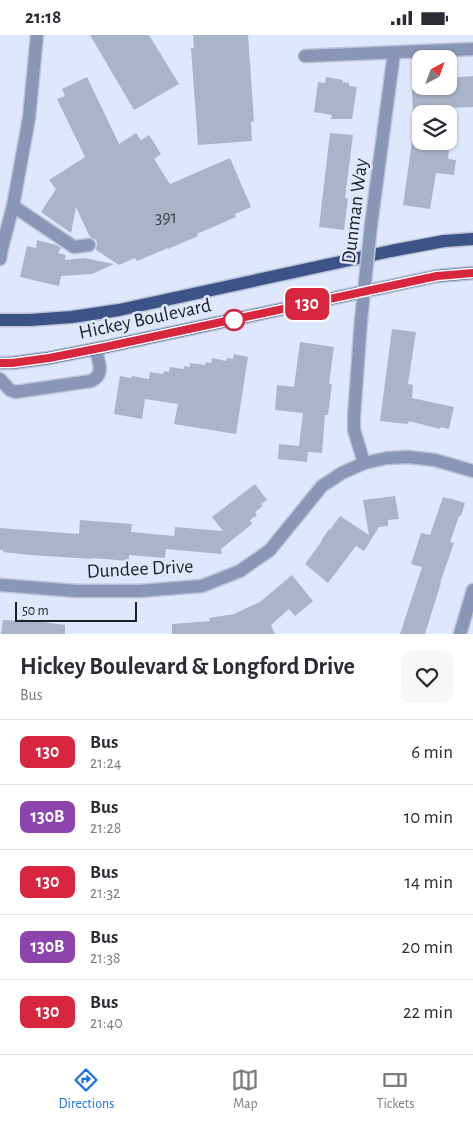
<!DOCTYPE html>
<html lang="en">
<head>
<meta charset="utf-8">
<style>
  body { margin:0; font-family:"Alegreya Sans",sans-serif; background:#f7f7f7; color:#2b2b33; height:100vh; display:flex; flex-direction:column; font-size:19px; white-space:nowrap }
  * { box-sizing:border-box; margin:0 }
  p { font-size:16px; color:#7c7c81 }
  .icon { flex:none; width:28px; height:28px; fill:none; stroke:currentColor; stroke-width:2; stroke-linecap:round; stroke-linejoin:round }
  .map { position:relative; height:599px; overflow:hidden }
  .panel { display:flex; flex-direction:column; background:#fff; flex:1 }
  .panel>* { flex:none }
  .badge { padding:0 10px; border-radius:8px; font-size:18px; line-height:32px }
  .needle { width:32px; rotate:41deg }
  .fabs { position:absolute; left:412px; top:15px; display:grid; gap:10px }
  .fabs a { display:grid; place-items:center; width:45px; height:45px; border-radius:10px; background:#fff; box-shadow:0 1px 4px #0004; font-size:25px }
  .scale { position:absolute; left:15px; bottom:12px; width:122px; box-sizing:border-box; padding-left:5px; border:2px solid #1c2027; border-top:0; font-size:14px; line-height:18px; white-space:nowrap; color:#1c2027; -webkit-text-stroke:4px #dee7fc; paint-order:stroke }
  .map>.badge { position:absolute; translate:-50% -50%; box-shadow:0 0 0 2px #fff }
  .round { display:grid; place-items:center; flex:none; width:52px; height:52px; border-radius:10px; background:#f7f7f7 }
  .headline { display:flex; align-items:center; justify-content:space-between; height:85px; padding:0 20px }
  h1 { font-size:24px; font-weight:600; line-height:38px }
  ul { padding:0; list-style:none }
  li { display:flex; align-items:center; gap:15px; height:65px; padding:0 20px; border-top:1px solid #e1e1e2 }
  li div { flex:1 }
  li b { display:block; font-size:19px }
  li em { font-style:normal }
  li .badge { min-width:55px; font-weight:700; text-align:center }
  .status { display:flex; justify-content:space-between; align-items:center; height:35px; padding:0 25px; background:#fff; direction:ltr }
  .status svg { height:14px; fill:currentColor }
  .tab-bar { display:flex; justify-content:space-around; align-items:center; height:70px; border-top:1px solid #e1e1e2; background:#fff; font-size:14px; color:#7c7c81 }
  .tab-bar a { display:grid; justify-items:center; gap:2px }
  .tab-bar .current { color:#1a73e8 }
  .map>svg:first-child { display:block }
  .building { fill:#aab3c7 }
  .lines { fill:none; stroke-linecap:round; stroke-linejoin:round }
  .minor-casing { stroke:#bbc3d6; stroke-width:15 }
  .major-casing { stroke:#bbc3d6; stroke-width:15 }
  .minor { stroke:#8996b5; stroke-width:12 }
  .major { stroke:#3d5387; stroke-width:12 }
  .minor-bridge-casing { stroke:#bbc3d6; stroke-width:15; stroke-linecap:butt }
  .minor-bridge { stroke:#8996b5; stroke-width:12 }
  .line-casing { stroke:#fff; stroke-width:11 }
  .line { stroke:#d7263d; stroke-width:8 }
  .stop-dot { fill:#fff; stroke:#d7263d; stroke-width:2.5 }
  .labels { text-anchor:middle; dominant-baseline:central; stroke-width:5; stroke-linejoin:round; paint-order:stroke }
  .number-label { font-size:18px; fill:#40454f }
  .street-label { font-size:20px; fill:#1c2027; stroke:#dee7fc }
</style>
</head>
<body>
<div class="status"><b>21:18</b><svg viewBox="0 0 49 12"><path d="M0 12V9h3v3zM5 12V6h3v6zM10 12V3h3v9zM15 12V0h3v12zM26 1h20v11H26zM47 4h2v5h-2z"/></svg></div>
<div class="map">
<svg width="473" height="599" viewBox="0 0 473 599">
  <rect width="100%" height="100%" fill="#dee7fc"/>
  <g class="building">
    <path d="M90 0H149L179 49 134 75Z"/>
    <path d="M193 0H248L254 86 251 87 252 106 198 110 191 13H194Z"/>
    <path d="M473 41V72L446 73V79H413L412 55 433 54V51H450V43Z"/>
    <path d="M87 42 119 109 136 98 141 105 149 100 161 119 154 124 170 149 230 123 251 172 235 179 236 182 197 199 198 201 168 214V213L137 226 135 223 119 230 96 215 97 209 96 205 90 202 76 172 71 198 41 177 56 154 49 145 85 122 57 64 65 61 62 54Z"/>
    <path d="M326 42 343 45 342 47 349 48V51L357 52 352 84H331L332 80 314 77 318 47 325 48Z"/>
    <path d="M330 98 353 100 345 163 348 164 344 195 319 192Z"/>
    <path d="M424 106H450L448 124 456 125 454 140 436 138 430 174 403 170 412 107 424 109Z"/>
    <path d="M37 205 56 210 61 213 58 218 66 220 65 225 84 223 114 229 92 239 61 241 59 251 20 242 27 211 36 213Z"/>
    <path d="M392 294 416 297 408 349 413 350 412 363 454 372 449 394 441 392 440 394 409 386 408 389 380 386Z"/>
    <path d="M300 307 334 312 329 349H332L328 380H325L322 418 308 417 307 427 278 424 279 409 299 411 303 378 275 375 277 350 294 352Z"/>
    <path d="M234 319 248 322 236 399 174 389 178 369 145 364 142 384 114 379 120 341 131 343 132 341 149 344 150 337 163 339 164 336 169 337 170 332 184 334V331L190 332V328L205 330 206 327 211 328 212 323 226 326 227 323 233 324Z"/>
    <path d="M255 449 267 465 261 469 263 471 255 477 257 480 250 485 252 489 221 514 222 519 166 514 165 523 129 520V526L92 523V524L30 520 3 517V515H0V493L79 499 80 485 132 489 131 497 174 501 175 492 223 496 212 482Z"/>
    <path d="M395 461 399 484 388 485V491L379 492 364 516 356 511 328 548 305 529 322 506H321L329 494 330 495 340 481 369 500 363 465Z"/>
    <path d="M443 462 449 464V463L465 468 461 481H459L450 507 454 508 440 548H441L430 583 425 599H400L422 532 411 529 421 498 430 500Z"/>
    <path d="M292 540 313 566 295 581 289 574 271 590 275 599H172V589L210 586 209 583 234 579 260 567Z"/>
    <path d="M20 584 65 590V599H1L3 585 20 586Z"/>
  </g>
  <g class="lines">
    <defs>
      <g id="minor">
        <path d="M305 21 473 14"/>
        <path d="M13 171 74 212 89 210"/>
        <path d="M371 190 394 18"/>
        <path d="M0 224 2 213 13 171 29 83 37 0"/>
        <path d="M361 285 354 381V395L364 428"/>
        <path d="M0 344 10 355 15 357 91 346C105 340 99 326 95 314"/>
        <path d="M0 550 77 556H139L202 551 240 536 270 515 322 451 342 438 364 428 387 423 408 422 435 425 473 436"/>
        <path d="M460 599 473 555"/>
      </g>
      <g id="major">
        <path d="M0 285H30L72 282 119 275 391 216 444 206 473 204"/>
        <path d="M0 328H12L49 323 105 312 437 241 473 238"/>
      </g>
    </defs>
    <use href="#minor" class="minor-casing"/>
    <use href="#major" class="major-casing"/>
    <use href="#minor" class="minor"/>
    <use href="#major" class="major"/>
    <defs>
      <path id="minor-bridge" d="M361 285 371 190"/>
    </defs>
    <use href="#minor-bridge" class="minor-bridge-casing"/>
    <use href="#minor-bridge" class="minor-bridge"/>
  </g>
  <g class="lines">
    <defs>
      <path id="line" d="M0 328H12L49 323 105 312 437 241 473 238"/>
    </defs>
    <use href="#line" class="line-casing"/>
    <use href="#line" class="line"/>
  </g>
  <circle class="stop-dot" cx="234" cy="285" r="10"/>
  <g class="labels">
    <g class="number-label">
      <text x="166" y="183">391</text>
    </g>
    <g class="street-label">
      <text transform="translate(355 176) rotate(-83)">Dunman Way</text>
      <text transform="translate(145 284) rotate(-12)">Hickey Boulevard</text>
      <text transform="translate(140 534) rotate(-3)">Dundee Drive</text>
    </g>
  </g>
</svg>
<div class="fabs">
<a><svg class="needle" viewBox="-14 -14 28 28"><path d="M0-13l5 13h-10z" fill="#e53935"/><path d="M0 13l5-13h-10z" fill="#7c7c81"/></svg></a>
<a><svg class="icon" aria-label="layers" viewBox="0 0 24 24"><path d="M12 4l9 5-9 5-9-5zM3 14l9 5 9-5"/></svg></a>
</div>
<div class="scale">50 m</div>
<b class="badge" style="left:307px;top:269px;background:#d7263d;color:#fff">130</b>
</div>
<section class="panel">
<div class="headline"><div><h1>Hickey Boulevard &amp; Longford Drive</h1><p>Bus</p></div><a class="round"><svg class="icon" aria-label="heart" viewBox="0 0 24 24"><path d="M12 20l-8-8c-3-5 5-10 8-4 3-6 11-1 8 4z"/></svg></a></div>
<ul>
<li><span class="badge" style="background:#d7263d;color:#fff">130</span><div><b>Bus</b><p>21:24</p></div><em>6 min</em></li>
<li><span class="badge" style="background:#8e44ad;color:#fff">130B</span><div><b>Bus</b><p>21:28</p></div><em>10 min</em></li>
<li><span class="badge" style="background:#d7263d;color:#fff">130</span><div><b>Bus</b><p>21:32</p></div><em>14 min</em></li>
<li><span class="badge" style="background:#8e44ad;color:#fff">130B</span><div><b>Bus</b><p>21:38</p></div><em>20 min</em></li>
<li><span class="badge" style="background:#d7263d;color:#fff">130</span><div><b>Bus</b><p>21:40</p></div><em>22 min</em></li>
</ul>
</section>
<nav class="tab-bar">
<a class="current"><svg class="icon" aria-label="directions" viewBox="0 0 24 24"><path d="M12 3l9 9-9 9-9-9zM9 14v-3h6M13 9l2 2-2 2"/></svg>Directions</a>
<a><svg class="icon" aria-label="map" viewBox="0 0 24 24"><path d="M3 6l6-2 6 2 6-2v14l-6 2-6-2-6 2zM9 4v14M15 6v14"/></svg>Map</a>
<a><svg class="icon" aria-label="tickets" viewBox="0 0 24 24"><path d="M3 7h18v10H3zM15 7v10"/></svg>Tickets</a>
</nav>
</body>
</html>
